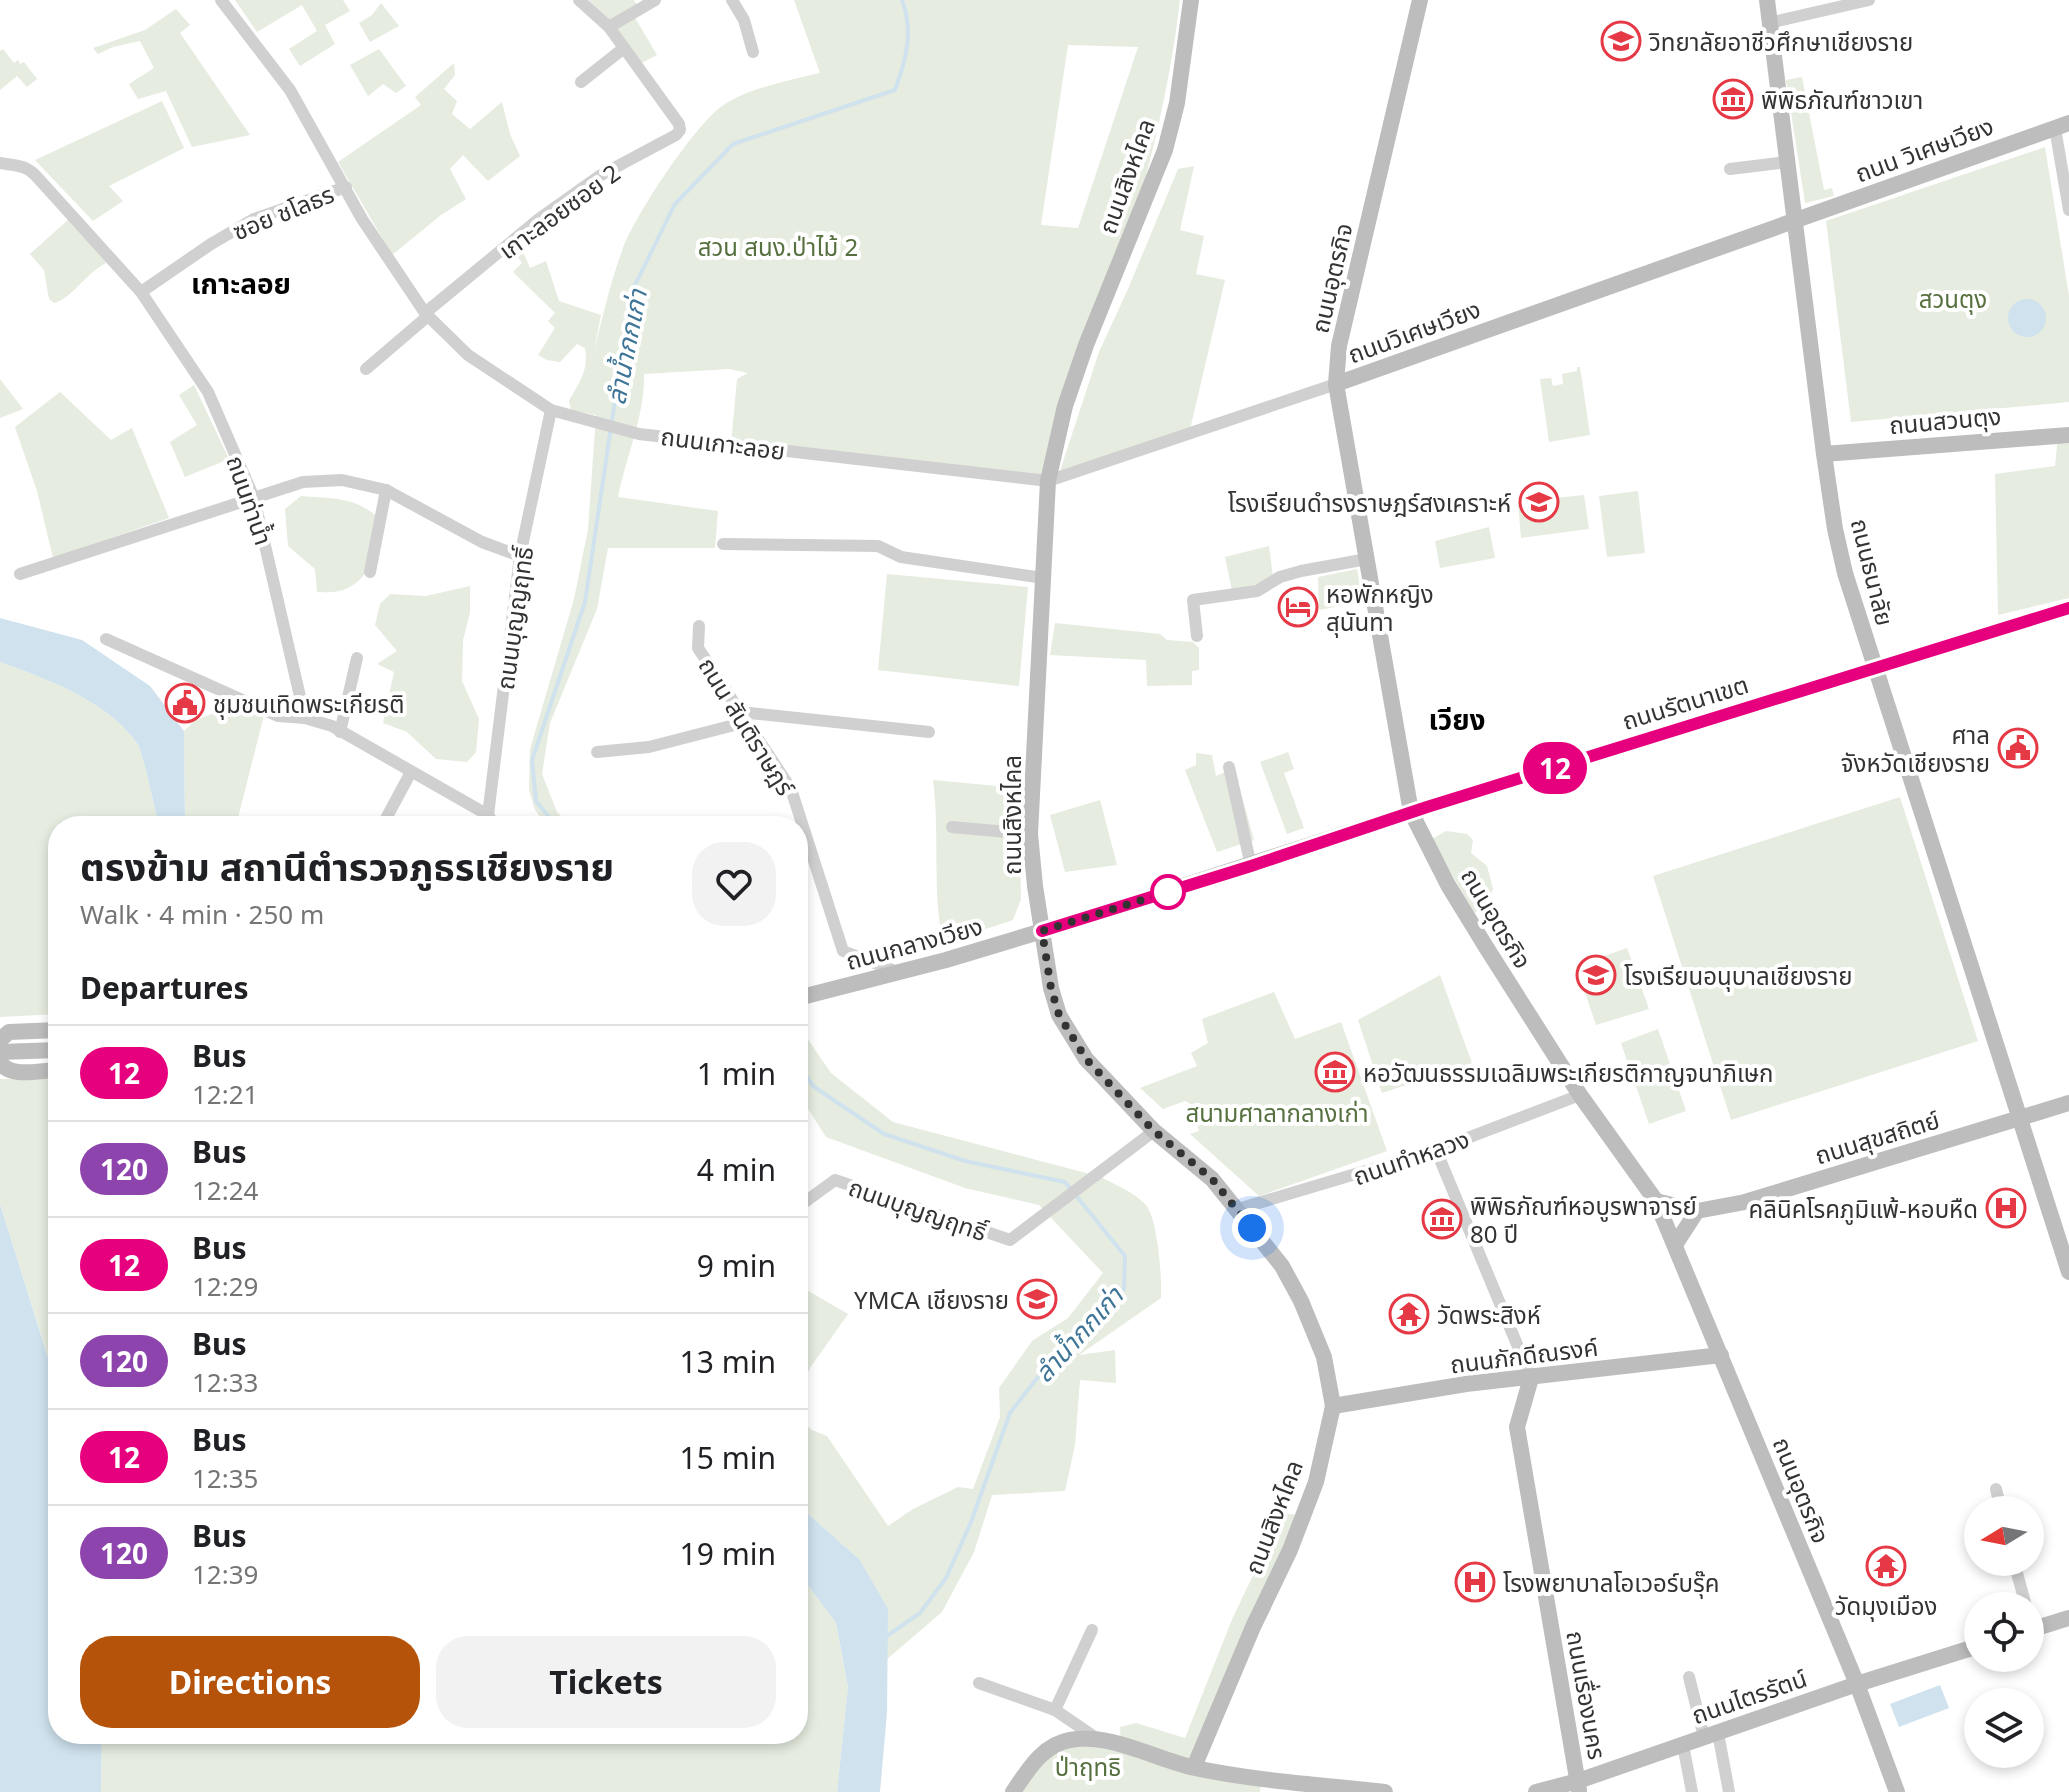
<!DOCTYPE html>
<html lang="en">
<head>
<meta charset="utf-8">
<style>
  body { margin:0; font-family:"Noto Sans","Noto Sans Thai",sans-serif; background:#f2f2f2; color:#202124; height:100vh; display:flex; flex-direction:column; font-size:30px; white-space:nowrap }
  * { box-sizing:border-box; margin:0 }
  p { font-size:26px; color:#757577 }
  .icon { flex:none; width:44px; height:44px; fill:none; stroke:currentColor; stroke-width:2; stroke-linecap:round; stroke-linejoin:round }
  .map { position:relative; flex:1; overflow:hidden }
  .panel { position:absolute; left:48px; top:816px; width:760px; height:928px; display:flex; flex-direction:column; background:#fff; border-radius:32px; box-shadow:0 4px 12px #0003 }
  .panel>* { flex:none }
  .badge { padding:0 16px; border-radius:26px; font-size:28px; line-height:52px }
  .needle { width:52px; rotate:260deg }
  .fabs { position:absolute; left:1964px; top:1496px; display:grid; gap:16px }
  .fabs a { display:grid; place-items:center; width:80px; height:80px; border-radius:50%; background:#fff; box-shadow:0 4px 12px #0003; font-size:40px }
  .you { position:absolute; width:40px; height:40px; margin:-20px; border:6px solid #fff; border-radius:50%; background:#1a73e8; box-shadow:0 0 0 12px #1a73e833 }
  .map>.badge { position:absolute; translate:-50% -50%; box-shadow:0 0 0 4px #fff }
  h2 { padding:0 32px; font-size:30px; line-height:72px }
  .round { display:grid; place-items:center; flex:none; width:84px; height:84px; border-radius:32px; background:#f2f2f2 }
  .head { display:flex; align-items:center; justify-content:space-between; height:136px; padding:0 32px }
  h1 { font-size:38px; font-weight:700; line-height:60px }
  .primary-button { display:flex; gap:16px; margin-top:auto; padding:16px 32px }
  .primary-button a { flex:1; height:92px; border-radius:32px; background:#b45309; color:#fff; font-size:32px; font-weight:700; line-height:92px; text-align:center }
  .primary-button a+a { background:#f2f2f2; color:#202124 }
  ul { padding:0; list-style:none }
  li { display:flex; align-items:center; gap:24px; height:96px; padding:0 32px; border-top:2px solid #e0e0e0 }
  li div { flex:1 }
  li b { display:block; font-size:30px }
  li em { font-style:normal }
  li .badge { min-width:88px; font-weight:700; text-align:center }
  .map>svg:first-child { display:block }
  .green { fill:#e6ecdf; fill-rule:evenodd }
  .water { fill:#cfe2ee }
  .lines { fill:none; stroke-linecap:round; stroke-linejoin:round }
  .stream { stroke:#cfe2ee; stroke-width:4 }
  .street { stroke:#d0d0d0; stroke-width:12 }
  .secondary { stroke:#bdbdbd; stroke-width:16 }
  .line-casing { stroke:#fff; stroke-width:18 }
  .line { stroke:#e6007e; stroke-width:12 }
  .walk { stroke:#333; stroke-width:8; stroke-dasharray:0 14.4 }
  .stop-dot { fill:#fff; stroke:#e6007e; stroke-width:4 }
  .labels { text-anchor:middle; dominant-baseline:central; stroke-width:8; stroke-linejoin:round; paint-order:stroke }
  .poi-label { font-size:24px; fill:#333; stroke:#fff; text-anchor:start }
  .street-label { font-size:24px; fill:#333; stroke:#fff }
  .park-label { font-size:24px; fill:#56703f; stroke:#fff }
  .water-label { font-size:26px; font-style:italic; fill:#3f7597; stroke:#fff }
  .quarter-label { font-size:28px; font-weight:bold; fill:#000; stroke:#fff }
</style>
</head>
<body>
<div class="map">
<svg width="2069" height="1792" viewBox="0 0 2069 1792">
  <rect width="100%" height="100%" fill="#fff"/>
  <g class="green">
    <path d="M235 0H343L350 11 325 25 335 44 300 66 289 49 317 31 302 5 257 32Z"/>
    <path d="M589 0H634L637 5 608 21Z"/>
    <path d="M794 0H1180C1161 166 1101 324 1048 481L731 444 737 379 748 373 729 369 644 374C645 416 626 456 618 497L718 511 715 548H608L597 609 550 723 542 774 557 812 571 826H547L535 810 529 790 530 749 574 599 588 529 596 415 571 410 569 401C579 382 589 371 585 348L577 344 560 362 547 360 538 355 555 328 548 321 555 313 513 272 522 263 512 249 521 247 530 268 546 261 559 301 601 315 594 351C603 317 610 283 622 251 633 218 694 126 722 106 750 87 788 81 820 73ZM1068 45 1138 47 1078 228 1041 225Z"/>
    <path d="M381 3 399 26 370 42 359 23 372 15Z"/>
    <path d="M176 9 190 25 180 33 250 135 192 147 166 91 138 99 129 84 154 68 140 41 113 47 98 54 93 48 145 30Z"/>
    <path d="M634 16 657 55 640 64 613 28Z"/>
    <path d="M3 49 14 63 18 60 20 64 24 62 37 79 27 87 17 76 0 90V51Z"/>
    <path d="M379 49 406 86 396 93 383 84 368 96 350 65Z"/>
    <path d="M454 63 455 75 444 89 457 101 452 114 470 129 502 102 510 134 520 156 488 181 463 155 450 169 466 199 441 215 392 255 338 162 421 105 415 97Z"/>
    <path d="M1802 77 1824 190 1832 188 1834 196 1805 203 1786 80Z"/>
    <path d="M162 101 184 148 109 186 123 201 93 221 35 160Z"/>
    <path d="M2045 147 2069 296V402L1851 422 1826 221Z"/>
    <path d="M1194 166 1180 230 1204 236 1196 274 1225 280 1189 434 1058 477 1099 352 1128 289 1178 169Z"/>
    <path d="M70 218 102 254 106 263C87 272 70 300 54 303L49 299 44 270 30 254Z"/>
    <path d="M1577 367H1580L1590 435 1549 442 1540 379 1551 378 1553 386 1563 384 1562 374 1577 371Z"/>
    <path d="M0 379 23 409 0 418Z"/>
    <path d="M194 385 229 459 185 477 170 442 197 425 179 395Z"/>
    <path d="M60 392 111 440 132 428 169 518 53 558 37 491 15 427Z"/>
    <path d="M2058 435H2069V598L1998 615 1995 474 2055 466Z"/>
    <path d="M1638 491 1645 553 1607 557 1599 496Z"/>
    <path d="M1584 495 1589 529 1521 538 1518 502Z"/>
    <path d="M301 496C335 499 354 496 380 519 376 546 374 579 343 590 335 593 324 592 317 592L315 569 288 546 285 509Z"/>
    <path d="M1489 527 1495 558 1440 568 1435 541Z"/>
    <path d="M1269 546 1273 577 1252 586 1232 591 1225 557Z"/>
    <path d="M1357 569 1363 602 1319 610 1318 577Z"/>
    <path d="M887 574 1028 587 1019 686 878 670Z"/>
    <path d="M470 586V613L463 640 462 681 479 719 476 752 467 762 436 759 407 732 383 723 394 672 377 664 397 651 375 625 380 604 390 594 426 596Z"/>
    <path d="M1055 623 1160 634 1167 640 1193 642 1199 648V670L1192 671V685L1147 686 1146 660 1050 655Z"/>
    <path d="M0 662C47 679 106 700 137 743 143 751 155 811 159 826H58V1014L0 1017Z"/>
    <path d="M231 694 265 711 238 818 239 826H185L184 731 194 721 214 713Z"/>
    <path d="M1288 752 1294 769 1284 773 1304 828 1287 834 1260 762Z"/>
    <path d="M1196 753 1212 755 1216 776 1234 768 1254 840 1217 852 1185 770 1196 765Z"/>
    <path d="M933 780 1019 788 1021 899 1013 920 943 943C932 890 940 834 933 780Z"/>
    <path d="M1900 797 1978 1041 1731 1120 1653 876Z"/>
    <path d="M1100 800 1117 865 1065 872 1050 815Z"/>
    <path d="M1446 831 1467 834 1473 840 1471 853 1487 866 1493 889 1486 906 1474 913 1432 839Z"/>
    <path d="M1627 948 1649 1009 1596 1025 1576 966Z"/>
    <path d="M1440 975 1472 1063 1382 1093 1358 1020Z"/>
    <path d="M1274 992 1295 1039 1341 1022 1387 1151 1259 1196 1190 1134 1199 1131 1192 1105 1185 1101 1163 1109 1140 1088 1197 1066 1191 1053 1208 1043 1202 1019Z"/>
    <path d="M798 1025 831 1073 893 1122 1101 1177C1116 1185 1133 1192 1145 1204 1158 1217 1162 1279 1161 1298L1079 1355 1115 1350 1116 1383 1080 1380 1075 1445 1065 1491 992 1495 974 1552 942 1612 886 1660 888 1609 860 1560 798 1505V1419L812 1430 827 1436 888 1526 913 1509 958 1487 973 1489 1000 1417 999 1388 1032 1341 1068 1318 1103 1273 1039 1205 965 1188 826 1137 798 1093Z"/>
    <path d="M1658 1029 1686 1111 1649 1124 1621 1043Z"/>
    <path d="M58 1077V1389L0 1204V1079Z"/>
    <path d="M798 1285 848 1314 810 1368 798 1394Z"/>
    <path d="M1283 1513 1297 1515 1194 1767 1261 1783 1260 1792H1013L1050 1748 1121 1745 1120 1727 1136 1723 1185 1738 1233 1617Z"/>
    <path d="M798 1572 836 1623 848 1688 837 1792H101L102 1734H798Z"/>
  </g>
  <g class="water">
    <circle cx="2027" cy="318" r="19"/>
    <path d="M0 618 82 640 150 686 184 731 185 826H159C155 811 143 751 137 743 106 700 47 679 0 662Z"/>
    <path d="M0 1204 58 1390V1734H102L101 1792H0Z"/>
    <path d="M798 1505 860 1560 888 1609 887 1712 880 1792H837L848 1687 836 1623 798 1572Z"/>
    <path d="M1940 1685 1949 1708 1899 1727 1890 1704Z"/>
  </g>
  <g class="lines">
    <g class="stream">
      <path d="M556 826 536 801 532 760 585 602 631 293 675 204 733 144 895 90C906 60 914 31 902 0"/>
      <path d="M798 1064 813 1086 884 1134 965 1161 1065 1182 1125 1256 1124 1289 1108 1310 1058 1351 1010 1413 971 1522 946 1578 920 1613 884 1638"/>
    </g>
    <g class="street">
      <path d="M221 0 290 90 362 219 425 313 468 355 551 410 639 434 1048 481 1336 384"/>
      <path d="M732 0 744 20 753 52"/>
      <path d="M1769 23 1869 0"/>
      <path d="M609 27 655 0"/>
      <path d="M581 82 624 48"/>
      <path d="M2055 128 2069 210"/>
      <path d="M0 163C16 166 25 164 37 177L141 292 208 392 254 498 305 718 332 726 488 815"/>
      <path d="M1730 169 1787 162"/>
      <path d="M141 292 211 244 254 219 346 187"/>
      <path d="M425 313 539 219 601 175 676 135 680 130 679 124 609 27 579 0"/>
      <path d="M366 369 428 316"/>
      <path d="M723 544 878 546 901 557 1043 578"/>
      <path d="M370 572 386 490"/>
      <path d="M20 574 303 482 342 480 386 490 482 542 520 556"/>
      <path d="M699 626 698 648 791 789 843 951 898 972"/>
      <path d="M1197 636 1193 600 1257 591 1280 577 1301 571 1367 559"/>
      <path d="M106 639 278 716 305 718"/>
      <path d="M740 712 929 732"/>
      <path d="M340 732 357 658"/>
      <path d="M597 752 649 747 746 722"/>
      <path d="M1229 767 1251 866"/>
      <path d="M382 826 411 772"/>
      <path d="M495 826 488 815 520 556 551 410"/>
      <path d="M952 827 1030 834"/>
      <path d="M1436 1150 1531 1378"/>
      <path d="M798 1207 835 1180 1010 1240 1154 1131"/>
      <path d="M1238 1209 1436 1150 1580 1095"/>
      <path d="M1996 1489 2001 1510"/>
      <path d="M2014 1562 2026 1606"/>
      <path d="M1689 1677 1704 1737"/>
      <path d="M979 1683 1055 1710 1096 1738"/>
      <path d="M1055 1710 1092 1630"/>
      <path d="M1718 1733 1729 1792"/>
      <path d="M1683 1745 1692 1792"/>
    </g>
    <g class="secondary">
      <path d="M1191 0 1177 103 1165 150 1086 345 1065 406 1048 481 1030 834 1035 886 1051 988 1059 1015 1086 1059 1154 1131 1212 1179 1282 1266 1301 1301 1324 1357 1333 1406 1316 1482 1290 1550 1253 1627 1194 1767"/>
      <path d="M1420 0 1339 346 1336 384 1411 812 1448 885 1486 947 1580 1095 1656 1201 1857 1684 1897 1792"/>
      <path d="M1767 0 1824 454 1835 529 1845 573 2069 1272"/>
      <path d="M1336 384 2069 123"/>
      <path d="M1824 454 2069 435"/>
      <path d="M798 998 946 960 1072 922 1427 807 2069 608"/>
      <path d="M0 1040 9 1032 58 1030"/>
      <path d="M0 1052 58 1050"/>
      <path d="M0 1062C10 1079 40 1070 58 1070"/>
      <path d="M1656 1201 1697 1211 1745 1202 2069 1103"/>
      <path d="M1675 1245 1697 1211"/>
      <path d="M1531 1378 1517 1427 1579 1790"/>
      <path d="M1333 1406 1466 1384 1721 1355"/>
      <path d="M2030 1630 2069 1618"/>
      <path d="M1013 1792C1028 1770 1042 1745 1070 1740 1113 1733 1154 1759 1195 1768 1257 1781 1322 1785 1385 1792"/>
      <path d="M1536 1792 1578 1781 1857 1684 1978 1646"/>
    </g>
  </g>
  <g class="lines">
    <defs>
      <path id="line" d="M1042 931 1251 866 1427 807 2069 608"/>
    </defs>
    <use href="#line" class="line-casing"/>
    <use href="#line" class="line"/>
    <path class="walk" d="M1168 892 1042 931 1051 988 1059 1015 1086 1059 1154 1131 1212 1179 1252 1228"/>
  </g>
  <defs>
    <symbol id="university-ring" viewBox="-11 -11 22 22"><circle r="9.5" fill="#fff" stroke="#e63946" stroke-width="1.5"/><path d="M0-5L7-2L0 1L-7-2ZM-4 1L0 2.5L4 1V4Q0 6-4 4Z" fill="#e63946"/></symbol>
    <symbol id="museum-ring" viewBox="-11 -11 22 22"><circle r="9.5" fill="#fff" stroke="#e63946" stroke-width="1.5"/><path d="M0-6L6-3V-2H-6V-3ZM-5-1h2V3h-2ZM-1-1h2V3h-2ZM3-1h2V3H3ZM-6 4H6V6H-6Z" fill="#e63946"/></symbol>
    <symbol id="school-ring" viewBox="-11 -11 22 22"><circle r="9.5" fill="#fff" stroke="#e63946" stroke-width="1.5"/><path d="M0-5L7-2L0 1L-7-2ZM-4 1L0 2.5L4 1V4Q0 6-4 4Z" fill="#e63946"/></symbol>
    <symbol id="hotel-ring" viewBox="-11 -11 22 22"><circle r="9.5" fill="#fff" stroke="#e63946" stroke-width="1.5"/><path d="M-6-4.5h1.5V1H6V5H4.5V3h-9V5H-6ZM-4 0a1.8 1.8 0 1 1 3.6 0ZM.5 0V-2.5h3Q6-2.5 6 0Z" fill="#e63946"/></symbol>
    <symbol id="civic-ring" viewBox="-11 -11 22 22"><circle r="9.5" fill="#fff" stroke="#e63946" stroke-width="1.5"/><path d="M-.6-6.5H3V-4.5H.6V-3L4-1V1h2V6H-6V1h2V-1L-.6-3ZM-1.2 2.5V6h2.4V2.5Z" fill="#e63946"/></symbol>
    <symbol id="hospital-ring" viewBox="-11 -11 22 22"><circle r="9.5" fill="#fff" stroke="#e63946" stroke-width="1.5"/><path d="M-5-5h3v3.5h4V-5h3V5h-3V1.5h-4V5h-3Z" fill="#e63946"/></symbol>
    <symbol id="temple-ring" viewBox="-11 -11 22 22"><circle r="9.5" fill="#fff" stroke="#e63946" stroke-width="1.5"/><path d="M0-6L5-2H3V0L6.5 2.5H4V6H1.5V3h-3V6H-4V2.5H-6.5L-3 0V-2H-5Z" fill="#e63946"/></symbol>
  </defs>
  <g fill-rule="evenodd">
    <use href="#university-ring" x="1599" y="19" width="44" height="44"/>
    <use href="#museum-ring" x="1711" y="77" width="44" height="44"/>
    <use href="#school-ring" x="1517" y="480" width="44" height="44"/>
    <use href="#hotel-ring" x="1276" y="585" width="44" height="44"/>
    <use href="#civic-ring" x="163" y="681" width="44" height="44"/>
    <use href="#civic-ring" x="1996" y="726" width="44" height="44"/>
    <use href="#school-ring" x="1574" y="953" width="44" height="44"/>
    <use href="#museum-ring" x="1313" y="1050" width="44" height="44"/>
    <use href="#hospital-ring" x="1984" y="1186" width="44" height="44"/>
    <use href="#museum-ring" x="1420" y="1197" width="44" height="44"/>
    <use href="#school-ring" x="1015" y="1277" width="44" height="44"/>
    <use href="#temple-ring" x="1387" y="1292" width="44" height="44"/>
    <use href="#temple-ring" x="1864" y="1544" width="44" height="44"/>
    <use href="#hospital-ring" x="1453" y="1560" width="44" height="44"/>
  </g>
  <circle class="stop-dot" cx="1168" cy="892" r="16"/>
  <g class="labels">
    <g class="poi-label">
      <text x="1649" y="41">วิทยาลัยอาชีวศึกษาเชียงราย</text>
      <text x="1761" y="99">พิพิธภัณฑ์ชาวเขา</text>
      <text x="1511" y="502" text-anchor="end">โรงเรียนดำรงราษฎร์สงเคราะห์</text>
      <text x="1326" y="593">หอพักหญิง<tspan x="1326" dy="28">สุนันทา</tspan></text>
      <text x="213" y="703">ชุมชนเทิดพระเกียรติ</text>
      <text x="1990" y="734" text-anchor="end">ศาล<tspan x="1990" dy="28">จังหวัดเชียงราย</tspan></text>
      <text x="1624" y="975">โรงเรียนอนุบาลเชียงราย</text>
      <text x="1363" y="1072">หอวัฒนธรรมเฉลิมพระเกียรติกาญจนาภิเษก</text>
      <text x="1470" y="1205">พิพิธภัณฑ์หอบูรพาจารย์<tspan x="1470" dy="28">80 ปี</tspan></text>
      <text x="1978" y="1208" text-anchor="end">คลินิคโรคภูมิแพ้-หอบหืด</text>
      <text x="1009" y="1299" text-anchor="end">YMCA เชียงราย</text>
      <text x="1437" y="1314">วัดพระสิงห์</text>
      <text x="1503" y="1582">โรงพยาบาลโอเวอร์บรุ๊ค</text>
      <text x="1886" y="1605" text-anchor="middle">วัดมุงเมือง</text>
    </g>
    <g class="street-label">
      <text transform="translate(1924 149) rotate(-20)">ถนน วิเศษเวียง</text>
      <text transform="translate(1126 176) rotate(-70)">ถนนสิงหไคล</text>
      <text transform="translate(559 211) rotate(-36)">เกาะลอยซอย 2</text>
      <text transform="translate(283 212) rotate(-22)">ซอย ชโลธร</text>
      <text transform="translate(1331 278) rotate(-77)">ถนนอุตรกิจ</text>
      <text transform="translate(1414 331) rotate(-20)">ถนนวิเศษเวียง</text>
      <text transform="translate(1945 420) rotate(-5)">ถนนสวนตุง</text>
      <text transform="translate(723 443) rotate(7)">ถนนเกาะลอย</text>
      <text transform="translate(250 500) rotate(71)">ถนนท่าน้ำ</text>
      <text transform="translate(1873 572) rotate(76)">ถนนธนาลัย</text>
      <text transform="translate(514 618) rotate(-82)">ถนนบุญญฤทธิ์</text>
      <text transform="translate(1685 702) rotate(-17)">ถนนรัตนาเขต</text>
      <text transform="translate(747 726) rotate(58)">ถนน สันติราษฎร์</text>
      <text transform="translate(1011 815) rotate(-90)">ถนนสิงหไคล</text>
      <text transform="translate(1497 918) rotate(59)">ถนนอุตรกิจ</text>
      <text transform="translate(914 943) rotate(-15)">ถนนกลางเวียง</text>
      <text transform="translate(1877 1137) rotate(-17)">ถนนสุขสถิตย์</text>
      <text transform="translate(1411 1157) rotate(-19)">ถนนทำหลวง</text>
      <text transform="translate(918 1209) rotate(19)">ถนนบุญญฤทธิ์</text>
      <text transform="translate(1524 1355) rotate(-7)">ถนนภักดีณรงค์</text>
      <text transform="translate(1802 1490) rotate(68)">ถนนอุตรกิจ</text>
      <text transform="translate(1273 1517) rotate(-69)">ถนนสิงหไคล</text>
      <text transform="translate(1587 1695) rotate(80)">ถนนเรื่องนคร</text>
      <text transform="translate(1749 1696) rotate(-19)">ถนนไตรรัตน์</text>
    </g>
    <g class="park-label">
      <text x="778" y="246">สวน สนง.ป่าไม้ 2</text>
      <text x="1953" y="298">สวนตุง</text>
      <text x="1277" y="1112">สนามศาลากลางเก่า</text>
      <text x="1088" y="1766">ป่าฤทธิ</text>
    </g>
    <g class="water-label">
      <text transform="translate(626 347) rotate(-79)">ลำน้ำกกเก่า</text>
      <text transform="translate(1078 1334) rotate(-48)">ลำน้ำกกเก่า</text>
    </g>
    <g class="quarter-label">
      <text x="241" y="283">เกาะลอย</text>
      <text x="1457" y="719">เวียง</text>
    </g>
  </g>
</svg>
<div class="fabs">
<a><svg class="needle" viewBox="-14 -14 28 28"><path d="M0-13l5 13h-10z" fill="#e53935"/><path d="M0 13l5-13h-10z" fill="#757577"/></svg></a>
<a><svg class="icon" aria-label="locate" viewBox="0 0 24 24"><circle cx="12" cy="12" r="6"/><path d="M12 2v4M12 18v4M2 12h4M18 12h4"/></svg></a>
<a><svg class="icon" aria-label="layers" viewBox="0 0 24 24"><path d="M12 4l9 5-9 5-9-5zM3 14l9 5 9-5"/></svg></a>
</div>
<div class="you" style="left:1252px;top:1228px"></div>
<b class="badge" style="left:1555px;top:768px;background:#e6007e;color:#fff">12</b>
<section class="panel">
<div class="head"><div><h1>ตรงข้าม สถานีตำรวจภูธรเชียงราย</h1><p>Walk · 4 min · 250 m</p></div><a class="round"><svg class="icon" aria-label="heart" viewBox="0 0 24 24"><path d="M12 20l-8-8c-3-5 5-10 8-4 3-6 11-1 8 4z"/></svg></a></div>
<h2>Departures</h2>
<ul>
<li><span class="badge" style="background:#e6007e;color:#fff">12</span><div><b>Bus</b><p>12:21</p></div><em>1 min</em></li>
<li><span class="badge" style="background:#8e44ad;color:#fff">120</span><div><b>Bus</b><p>12:24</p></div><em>4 min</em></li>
<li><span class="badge" style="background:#e6007e;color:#fff">12</span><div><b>Bus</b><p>12:29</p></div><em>9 min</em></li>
<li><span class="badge" style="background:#8e44ad;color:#fff">120</span><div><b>Bus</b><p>12:33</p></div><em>13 min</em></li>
<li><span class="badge" style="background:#e6007e;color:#fff">12</span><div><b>Bus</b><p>12:35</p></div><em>15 min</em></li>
<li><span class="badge" style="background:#8e44ad;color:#fff">120</span><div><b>Bus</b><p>12:39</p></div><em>19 min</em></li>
</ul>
<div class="primary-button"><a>Directions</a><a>Tickets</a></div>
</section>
</div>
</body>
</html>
